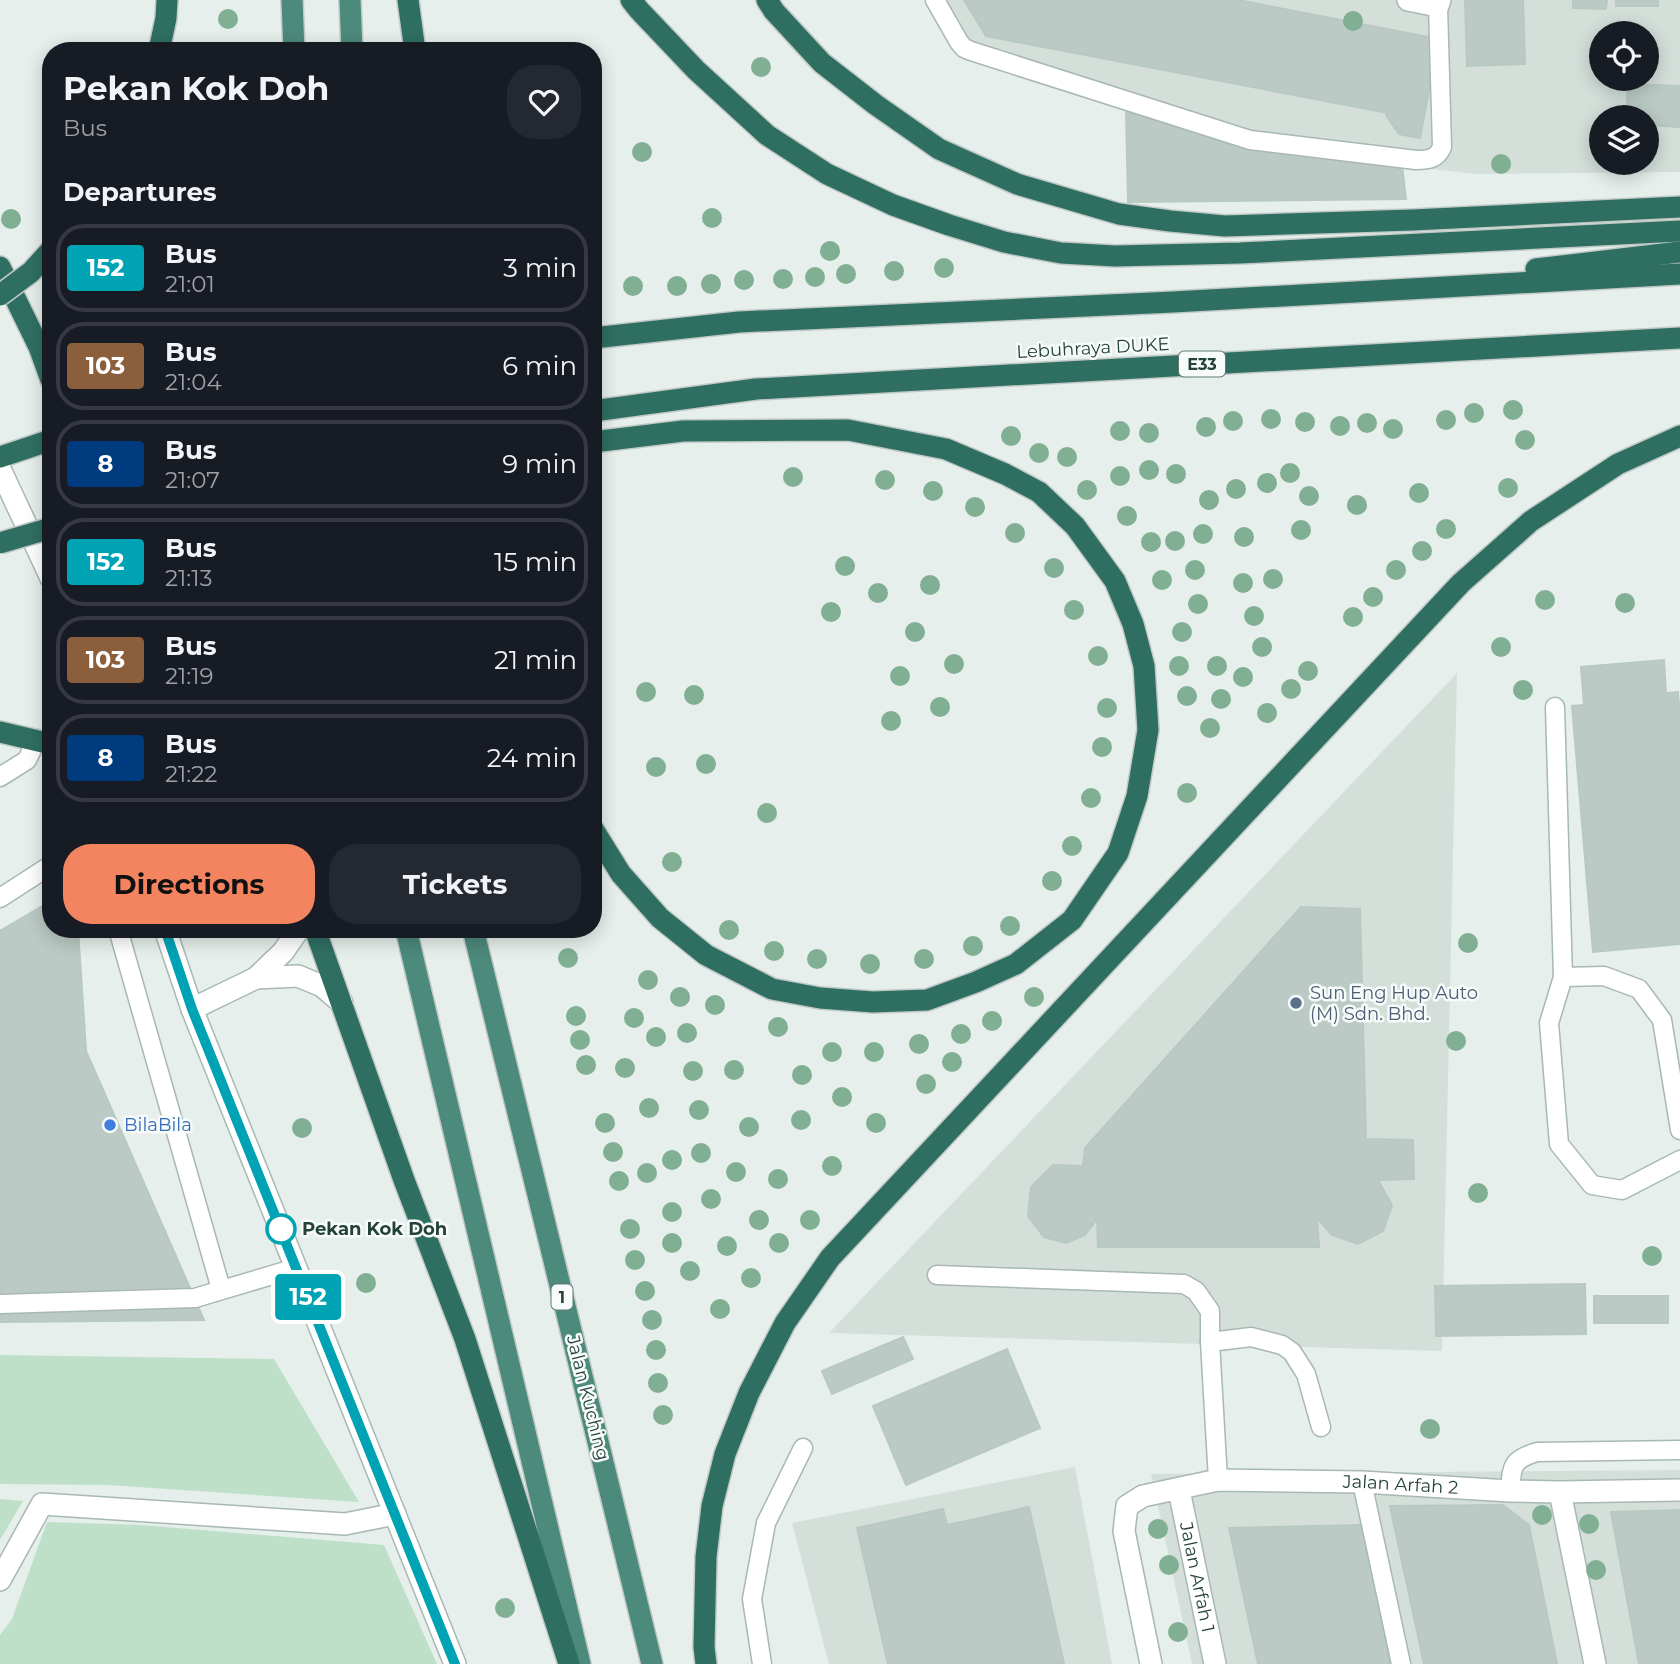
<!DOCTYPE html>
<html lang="en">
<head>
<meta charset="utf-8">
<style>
  body { margin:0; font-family:Montserrat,sans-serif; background:#242831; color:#f1f3f6; height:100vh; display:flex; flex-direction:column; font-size:26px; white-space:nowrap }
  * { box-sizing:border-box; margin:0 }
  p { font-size:23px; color:#9ea1a6 }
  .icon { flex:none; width:38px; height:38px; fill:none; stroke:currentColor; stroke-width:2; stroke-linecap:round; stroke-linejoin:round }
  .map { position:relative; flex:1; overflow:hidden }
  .details { position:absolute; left:42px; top:42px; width:560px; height:896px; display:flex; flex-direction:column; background:#171b24; border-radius:28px; box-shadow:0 4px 18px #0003 }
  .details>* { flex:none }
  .badge { padding:0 14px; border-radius:5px; font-size:24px; line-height:46px }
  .fabs { position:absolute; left:1589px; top:21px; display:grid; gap:14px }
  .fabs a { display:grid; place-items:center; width:70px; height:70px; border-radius:50%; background:#171b24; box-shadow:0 4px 18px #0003; font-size:35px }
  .map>.badge { position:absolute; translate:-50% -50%; box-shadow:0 0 0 4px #fff }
  h2 { padding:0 21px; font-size:26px; line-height:63px }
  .round { display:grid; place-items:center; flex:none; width:74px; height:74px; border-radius:28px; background:#242831 }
  .overview { display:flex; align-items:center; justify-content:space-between; height:119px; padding:0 21px }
  h1 { font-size:33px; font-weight:700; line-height:52px }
  .cta { display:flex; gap:14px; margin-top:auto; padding:14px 21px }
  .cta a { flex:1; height:80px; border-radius:28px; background:#f4845f; color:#111; font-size:28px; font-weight:700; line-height:80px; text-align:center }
  .cta a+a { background:#242831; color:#f1f3f6 }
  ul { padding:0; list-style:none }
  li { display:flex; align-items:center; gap:21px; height:88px; margin:0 14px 10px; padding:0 7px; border:4px solid #363941; border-radius:28px }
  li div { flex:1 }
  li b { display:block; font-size:26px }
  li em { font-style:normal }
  li .badge { min-width:77px; font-weight:700; text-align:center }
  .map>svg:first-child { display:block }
  .built { fill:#d4dfda; fill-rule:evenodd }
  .green { fill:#bfe0c8 }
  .building { fill:#bbcac4; stroke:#b8c9c2; stroke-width:2 }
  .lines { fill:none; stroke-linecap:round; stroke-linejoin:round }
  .service-casing { stroke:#a8b8b2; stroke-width:21 }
  .minor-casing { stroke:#a8b8b2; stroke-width:24 }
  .tertiary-casing { stroke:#a8b8b2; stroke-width:24 }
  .trunk-casing { stroke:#c2cac8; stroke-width:24 }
  .motorway-casing { stroke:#c2cac8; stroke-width:24 }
  .service { stroke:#fff; stroke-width:18 }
  .minor { stroke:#fff; stroke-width:21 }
  .tertiary { stroke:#fff; stroke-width:21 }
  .trunk { stroke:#4c8a7c; stroke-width:21 }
  .motorway { stroke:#2f6f62; stroke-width:21 }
  .motorway-bridge-casing { stroke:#c2cac8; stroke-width:24; stroke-linecap:butt }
  .motorway-bridge { stroke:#2f6f62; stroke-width:21 }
  .tree { fill:#80af93 }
  .line-casing { stroke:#fff; stroke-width:16 }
  .line { stroke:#00a3b4; stroke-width:10 }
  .service-dot { fill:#5c6f8a; stroke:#f7fbf9; stroke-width:2.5 }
  .shop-dot { fill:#3f7fe0; stroke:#f7fbf9; stroke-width:2.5 }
  .stop-dot { fill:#fff; stroke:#00a3b4; stroke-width:3.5 }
  .labels { text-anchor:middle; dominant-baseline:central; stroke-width:5; stroke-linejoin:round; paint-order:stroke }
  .shield { fill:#f7fbf9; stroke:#637a73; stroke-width:2 }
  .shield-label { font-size:16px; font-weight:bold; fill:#24423a }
  .street-label { font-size:18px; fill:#24423a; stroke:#f7fbf9 }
  .service-label { font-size:18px; fill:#4e5e75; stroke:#f7fbf9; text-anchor:start }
  .shop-label { font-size:18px; fill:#366cbe; stroke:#f7fbf9; text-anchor:start }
  .stop-label { font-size:18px; font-weight:bold; fill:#24423a; stroke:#f7fbf9; text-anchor:start }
</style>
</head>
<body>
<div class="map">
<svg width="1680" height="1664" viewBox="0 0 1680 1664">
  <rect width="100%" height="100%" fill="#e6efeb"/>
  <g class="built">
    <path d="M926 0H1680V172L1475 174 1242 147 963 58ZM1601 33H1647V79H1601ZM1601 117H1647V163H1601Z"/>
    <path d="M1457 673 1442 1351 829 1333Z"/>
    <path d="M1075 1467 1112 1664H829L792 1523Z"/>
    <path d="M1680 1470V1664H1192L1151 1474Z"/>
  </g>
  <g class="green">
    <path d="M0 1355 274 1359 359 1502 108 1485 0 1484Z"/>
    <path d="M0 1499 23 1501 0 1540Z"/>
    <path d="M47 1522 141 1525 384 1545 437 1664H0V1635L12 1619Z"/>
  </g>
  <g class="building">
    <path d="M964 0H1238L1439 39 1420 138 1399 134 1386 115 1388 113 986 36Z"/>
    <path d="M1465 0H1523L1525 64 1467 66Z"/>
    <path d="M1573 0H1607L1606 9 1573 8Z"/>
    <rect x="1616" y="0" width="42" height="6"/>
    <path d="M1628 84 1680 86V127L1647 125V117H1626Z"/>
    <path d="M1126 112 1250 146 1402 166 1406 199 1128 202Z"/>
    <path d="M1664 660 1666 693 1678 692 1680 720V944L1593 952 1572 706 1584 705 1581 667Z"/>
    <path d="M51 901V929H78L86 1051 204 1320 0 1322V931Z"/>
    <path d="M1301 907 1360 909 1366 1139 1413 1140 1414 1179 1378 1180 1392 1205 1383 1231 1358 1244 1332 1235 1317 1218 1319 1247H1098L1097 1219 1085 1235 1066 1243 1044 1237 1028 1216 1031 1187 1053 1165 1083 1166 1085 1148Z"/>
    <path d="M1585 1284 1586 1334 1436 1336 1435 1286Z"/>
    <rect x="1594" y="1296" width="74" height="27"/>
    <path d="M903 1337 913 1359 832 1394 822 1371Z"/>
    <path d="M1007 1349 1040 1428 906 1485 873 1406Z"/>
    <path d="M1503 1505 1529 1525 1557 1664H1424L1390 1506Z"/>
    <path d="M1029 1507 1064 1664H888L857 1528 943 1509 947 1525Z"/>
    <path d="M1680 1510V1664H1639L1611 1512Z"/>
    <path d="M1362 1525 1390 1664H1258L1229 1528Z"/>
  </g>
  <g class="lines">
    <defs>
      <g id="service">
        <path d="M935 0 959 42 964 48 971 51 1250 140 1416 160C1428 160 1437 159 1442 147L1438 6"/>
        <path d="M1555 707 1563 977 1604 976 1639 989 1662 1020 1680 1130"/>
        <path d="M0 777 27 760 37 739"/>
        <path d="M0 898 51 865"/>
        <path d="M118 929 221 1289"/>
        <path d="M1563 977 1549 1023 1559 1144 1592 1185 1622 1190 1680 1160"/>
        <path d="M937 1275 1184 1284 1196 1291 1210 1311V1342L1218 1480"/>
        <path d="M0 1304 195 1298 296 1268"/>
        <path d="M1210 1342 1251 1337 1282 1345 1292 1352 1306 1374 1321 1427"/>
        <path d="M1362 1482 1401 1664"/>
        <path d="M1510 1491C1512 1466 1511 1460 1537 1452L1680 1450"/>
        <path d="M762 1664 752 1599 766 1523 803 1448"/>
      </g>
      <g id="minor">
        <path d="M1408 0 1438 6 1440 0"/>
        <path id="s1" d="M1179 1490 1215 1664"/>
        <path d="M1560 1492 1595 1664"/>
        <path d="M0 1580 42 1504 345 1524 395 1514"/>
        <path id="s2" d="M1151 1664 1124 1531 1127 1506 1143 1496 1218 1480 1362 1482 1510 1491 1560 1492 1680 1490"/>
      </g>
      <g id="tertiary">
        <path d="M0 469 51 578"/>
        <path d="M165 929 192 1009 455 1664"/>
        <path d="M256 978 298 976 322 986 342 1003"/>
        <path d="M192 1009 256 978 283 952 299 929"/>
      </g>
      <g id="trunk">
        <path d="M292 0 294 51"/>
        <path d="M350 0 352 51"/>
        <path d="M406 929 580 1664"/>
        <path d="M473 929C532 1174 594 1419 652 1664"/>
      </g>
      <g id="motorway">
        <path d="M408 0 415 51"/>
        <path d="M631 0 639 10 696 70 767 135 827 174 893 205 949 225 1004 242 1061 253 1115 256 1240 253 1680 231"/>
        <path d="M767 0 774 11 822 63 876 105 939 149 1017 184 1119 214 1170 221 1225 226 1413 220 1680 207"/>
        <path d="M159 51 166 18 167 0"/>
        <path d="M0 267 39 347 51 380"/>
        <path d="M1536 269 1680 252"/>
        <path d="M593 338 739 322 1173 302 1680 274"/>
        <path d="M593 411 756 389 1680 338"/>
        <path d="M593 442 683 431 848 430 946 449 1005 474 1039 492 1075 526 1115 581 1133 624 1144 666 1148 730 1137 796 1118 853 1072 920 1016 964 976 982 927 1000 873 1002 820 998 772 989 706 955 660 918 621 874 593 829"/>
        <path d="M0 457 51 440"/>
        <path d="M0 732 51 744"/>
        <path d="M315 929 404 1180 465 1339 569 1664"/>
        <path d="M706 1664 704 1647 706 1557 712 1506 725 1454 749 1393 785 1323 830 1258 1461 583 1531 521 1618 464 1680 436"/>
      </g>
    </defs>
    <use href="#service" class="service-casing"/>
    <use href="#minor" class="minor-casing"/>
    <use href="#tertiary" class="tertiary-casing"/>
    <use href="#trunk" class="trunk-casing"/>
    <use href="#motorway" class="motorway-casing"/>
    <use href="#service" class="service"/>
    <use href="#minor" class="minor"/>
    <use href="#tertiary" class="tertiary"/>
    <use href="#trunk" class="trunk"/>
    <use href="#motorway" class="motorway"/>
    <defs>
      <g id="motorway-bridge">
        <path d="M0 295 31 272 51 250"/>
        <path d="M0 543 51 528"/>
      </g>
    </defs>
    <use href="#motorway-bridge" class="motorway-bridge-casing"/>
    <use href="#motorway-bridge" class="motorway-bridge"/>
  </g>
  <g class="tree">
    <circle cx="228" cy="19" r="10"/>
    <circle cx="1353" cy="21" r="10"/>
    <circle cx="761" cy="67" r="10"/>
    <circle cx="642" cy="152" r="10"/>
    <circle cx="1501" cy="164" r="10"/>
    <circle cx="712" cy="218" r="10"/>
    <circle cx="11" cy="219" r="10"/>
    <circle cx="830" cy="251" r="10"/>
    <circle cx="944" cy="268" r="10"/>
    <circle cx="894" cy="271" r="10"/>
    <circle cx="846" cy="274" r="10"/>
    <circle cx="815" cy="277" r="10"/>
    <circle cx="783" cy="279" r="10"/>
    <circle cx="744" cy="280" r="10"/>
    <circle cx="711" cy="284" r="10"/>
    <circle cx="633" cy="286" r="10"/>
    <circle cx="677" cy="286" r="10"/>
    <circle cx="1513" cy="410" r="10"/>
    <circle cx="1474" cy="413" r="10"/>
    <circle cx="1271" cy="419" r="10"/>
    <circle cx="1446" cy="420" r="10"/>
    <circle cx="1233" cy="421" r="10"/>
    <circle cx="1305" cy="422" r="10"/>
    <circle cx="1367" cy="423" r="10"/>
    <circle cx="1340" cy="426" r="10"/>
    <circle cx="1206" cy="427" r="10"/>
    <circle cx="1393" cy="429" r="10"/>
    <circle cx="1120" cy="431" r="10"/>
    <circle cx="1149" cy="433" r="10"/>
    <circle cx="1011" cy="436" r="10"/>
    <circle cx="1525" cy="440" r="10"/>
    <circle cx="1039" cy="453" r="10"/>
    <circle cx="1067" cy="457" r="10"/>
    <circle cx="1149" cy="470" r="10"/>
    <circle cx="1290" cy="473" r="10"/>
    <circle cx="1176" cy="474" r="10"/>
    <circle cx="1120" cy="476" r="10"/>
    <circle cx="793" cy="477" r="10"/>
    <circle cx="885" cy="480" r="10"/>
    <circle cx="1267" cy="483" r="10"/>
    <circle cx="1508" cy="488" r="10"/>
    <circle cx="1236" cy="489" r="10"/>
    <circle cx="1087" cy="490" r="10"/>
    <circle cx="933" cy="491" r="10"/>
    <circle cx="1419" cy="493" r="10"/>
    <circle cx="1309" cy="496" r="10"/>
    <circle cx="1209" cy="500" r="10"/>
    <circle cx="1357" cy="505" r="10"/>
    <circle cx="975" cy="507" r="10"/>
    <circle cx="1127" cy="516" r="10"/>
    <circle cx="1446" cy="529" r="10"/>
    <circle cx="1301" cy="530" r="10"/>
    <circle cx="1015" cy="533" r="10"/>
    <circle cx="1203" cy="534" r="10"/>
    <circle cx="1244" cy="537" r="10"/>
    <circle cx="1175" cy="541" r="10"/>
    <circle cx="1151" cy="542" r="10"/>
    <circle cx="1422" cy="551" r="10"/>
    <circle cx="845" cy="566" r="10"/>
    <circle cx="1054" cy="568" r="10"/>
    <circle cx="1195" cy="570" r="10"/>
    <circle cx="1396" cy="570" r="10"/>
    <circle cx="1273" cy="579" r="10"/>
    <circle cx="1162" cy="580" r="10"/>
    <circle cx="1243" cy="583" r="10"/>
    <circle cx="930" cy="585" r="10"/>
    <circle cx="878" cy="593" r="10"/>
    <circle cx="1373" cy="597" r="10"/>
    <circle cx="1545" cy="600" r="10"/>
    <circle cx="1625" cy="603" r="10"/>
    <circle cx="1198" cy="604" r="10"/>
    <circle cx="1074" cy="610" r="10"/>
    <circle cx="831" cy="612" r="10"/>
    <circle cx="1254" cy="616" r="10"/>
    <circle cx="1353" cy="617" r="10"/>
    <circle cx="915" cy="632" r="10"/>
    <circle cx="1182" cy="632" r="10"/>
    <circle cx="1262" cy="647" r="10"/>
    <circle cx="1501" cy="647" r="10"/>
    <circle cx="1098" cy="656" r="10"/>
    <circle cx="954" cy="664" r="10"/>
    <circle cx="1179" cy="666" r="10"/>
    <circle cx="1217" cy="666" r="10"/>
    <circle cx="1308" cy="671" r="10"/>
    <circle cx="900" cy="676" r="10"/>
    <circle cx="1243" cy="677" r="10"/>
    <circle cx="1291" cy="689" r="10"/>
    <circle cx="1523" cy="690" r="10"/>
    <circle cx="646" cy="692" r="10"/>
    <circle cx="694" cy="695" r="10"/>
    <circle cx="1187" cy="696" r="10"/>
    <circle cx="1221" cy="699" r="10"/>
    <circle cx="940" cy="707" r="10"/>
    <circle cx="1107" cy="708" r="10"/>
    <circle cx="1267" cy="713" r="10"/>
    <circle cx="891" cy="721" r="10"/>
    <circle cx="1210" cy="728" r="10"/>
    <circle cx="1102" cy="747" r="10"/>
    <circle cx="706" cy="764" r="10"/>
    <circle cx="656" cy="767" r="10"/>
    <circle cx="1187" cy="793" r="10"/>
    <circle cx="1091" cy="798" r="10"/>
    <circle cx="767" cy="813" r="10"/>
    <circle cx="1072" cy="846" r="10"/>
    <circle cx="672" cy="862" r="10"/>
    <circle cx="1052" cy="881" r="10"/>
    <circle cx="1010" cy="926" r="10"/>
    <circle cx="729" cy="930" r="10"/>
    <circle cx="1468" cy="943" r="10"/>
    <circle cx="973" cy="946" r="10"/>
    <circle cx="774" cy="951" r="10"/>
    <circle cx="568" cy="958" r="10"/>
    <circle cx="817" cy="959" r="10"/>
    <circle cx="924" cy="959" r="10"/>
    <circle cx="870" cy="964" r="10"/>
    <circle cx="648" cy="980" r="10"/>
    <circle cx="680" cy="997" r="10"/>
    <circle cx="1034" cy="997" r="10"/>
    <circle cx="715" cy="1005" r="10"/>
    <circle cx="576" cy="1016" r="10"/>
    <circle cx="634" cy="1018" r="10"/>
    <circle cx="992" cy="1021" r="10"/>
    <circle cx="778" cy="1027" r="10"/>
    <circle cx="687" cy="1033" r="10"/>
    <circle cx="961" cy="1034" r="10"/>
    <circle cx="656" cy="1037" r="10"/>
    <circle cx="580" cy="1040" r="10"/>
    <circle cx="1456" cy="1041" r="10"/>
    <circle cx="919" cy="1044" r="10"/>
    <circle cx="832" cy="1052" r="10"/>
    <circle cx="874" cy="1052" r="10"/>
    <circle cx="952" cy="1062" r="10"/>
    <circle cx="586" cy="1065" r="10"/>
    <circle cx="625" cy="1068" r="10"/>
    <circle cx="734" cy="1070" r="10"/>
    <circle cx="693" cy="1071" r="10"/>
    <circle cx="802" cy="1075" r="10"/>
    <circle cx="926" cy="1084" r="10"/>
    <circle cx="842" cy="1097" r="10"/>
    <circle cx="649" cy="1108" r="10"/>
    <circle cx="699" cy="1110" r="10"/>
    <circle cx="801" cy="1120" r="10"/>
    <circle cx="605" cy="1123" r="10"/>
    <circle cx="876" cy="1123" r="10"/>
    <circle cx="749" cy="1127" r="10"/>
    <circle cx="302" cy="1128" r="10"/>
    <circle cx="613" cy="1152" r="10"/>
    <circle cx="701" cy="1153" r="10"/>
    <circle cx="672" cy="1160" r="10"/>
    <circle cx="832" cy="1166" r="10"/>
    <circle cx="736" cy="1172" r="10"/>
    <circle cx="647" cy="1173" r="10"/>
    <circle cx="778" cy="1179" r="10"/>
    <circle cx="619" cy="1181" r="10"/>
    <circle cx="1478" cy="1193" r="10"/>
    <circle cx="711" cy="1199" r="10"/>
    <circle cx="672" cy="1212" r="10"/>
    <circle cx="759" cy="1220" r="10"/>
    <circle cx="810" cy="1220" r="10"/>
    <circle cx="630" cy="1229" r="10"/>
    <circle cx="672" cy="1243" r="10"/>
    <circle cx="779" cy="1243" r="10"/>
    <circle cx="727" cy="1246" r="10"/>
    <circle cx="1652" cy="1256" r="10"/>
    <circle cx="635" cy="1260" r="10"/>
    <circle cx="690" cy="1271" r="10"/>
    <circle cx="751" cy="1278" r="10"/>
    <circle cx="366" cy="1283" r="10"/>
    <circle cx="645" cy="1291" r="10"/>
    <circle cx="720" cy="1309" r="10"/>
    <circle cx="652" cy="1320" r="10"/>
    <circle cx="656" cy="1350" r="10"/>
    <circle cx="658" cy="1383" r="10"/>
    <circle cx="663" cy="1415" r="10"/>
    <circle cx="1430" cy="1429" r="10"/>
    <circle cx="1542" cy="1515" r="10"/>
    <circle cx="1589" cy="1524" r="10"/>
    <circle cx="1158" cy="1529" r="10"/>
    <circle cx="1169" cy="1565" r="10"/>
    <circle cx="1596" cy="1570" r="10"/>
    <circle cx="505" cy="1608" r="10"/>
    <circle cx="1178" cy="1632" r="10"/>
  </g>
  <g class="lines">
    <defs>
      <path id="line" d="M165 929 192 1009 455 1664"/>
    </defs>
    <use href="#line" class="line-casing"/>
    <use href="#line" class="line"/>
  </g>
  <circle class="service-dot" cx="1296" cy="1003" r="7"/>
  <circle class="shop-dot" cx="110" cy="1125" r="7"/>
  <circle class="stop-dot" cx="281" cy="1229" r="14"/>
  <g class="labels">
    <g class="shield">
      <rect x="1179" y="351.5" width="46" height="25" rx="5"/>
      <rect x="551.5" y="1284.5" width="21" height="25" rx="5"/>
    </g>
    <g class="shield-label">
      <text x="1202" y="364">E33</text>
      <text x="562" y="1297">1</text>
    </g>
    <g class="street-label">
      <text transform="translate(1093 348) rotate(-3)">Lebuhraya DUKE</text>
      <text transform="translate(588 1398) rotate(76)">Jalan Kuching</text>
      <text stroke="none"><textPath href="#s2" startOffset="439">Jalan Arfah 2</textPath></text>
      <text stroke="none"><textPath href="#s1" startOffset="89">Jalan Arfah 1</textPath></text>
    </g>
    <g class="service-label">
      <text x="1310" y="993">Sun Eng Hup Auto<tspan x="1310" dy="21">(M) Sdn. Bhd.</tspan></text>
    </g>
    <g class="shop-label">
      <text x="124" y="1125">BilaBila</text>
    </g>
    <g class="stop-label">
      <text x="302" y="1229">Pekan Kok Doh</text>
    </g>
  </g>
</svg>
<div class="fabs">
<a><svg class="icon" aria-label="locate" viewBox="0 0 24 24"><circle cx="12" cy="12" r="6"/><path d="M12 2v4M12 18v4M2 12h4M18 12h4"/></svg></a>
<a><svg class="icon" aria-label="layers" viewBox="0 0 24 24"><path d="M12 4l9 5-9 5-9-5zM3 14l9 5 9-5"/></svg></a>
</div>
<b class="badge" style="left:308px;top:1297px;background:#00a3b4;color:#fff">152</b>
<section class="details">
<div class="overview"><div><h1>Pekan Kok Doh</h1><p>Bus</p></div><a class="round"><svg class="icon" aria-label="heart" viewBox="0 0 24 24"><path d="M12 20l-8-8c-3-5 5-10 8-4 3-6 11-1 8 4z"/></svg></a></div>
<h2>Departures</h2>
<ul>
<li><span class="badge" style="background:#00a3b4;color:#fff">152</span><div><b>Bus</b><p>21:01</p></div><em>3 min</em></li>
<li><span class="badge" style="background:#8b5e3c;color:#fff">103</span><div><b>Bus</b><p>21:04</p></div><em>6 min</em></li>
<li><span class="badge" style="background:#003b80;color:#fff">8</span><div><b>Bus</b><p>21:07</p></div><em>9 min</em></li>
<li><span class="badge" style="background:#00a3b4;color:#fff">152</span><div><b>Bus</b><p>21:13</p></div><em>15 min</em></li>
<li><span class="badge" style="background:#8b5e3c;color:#fff">103</span><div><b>Bus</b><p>21:19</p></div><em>21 min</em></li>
<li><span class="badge" style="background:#003b80;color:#fff">8</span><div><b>Bus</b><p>21:22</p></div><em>24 min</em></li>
</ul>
<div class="cta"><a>Directions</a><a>Tickets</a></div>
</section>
</div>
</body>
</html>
